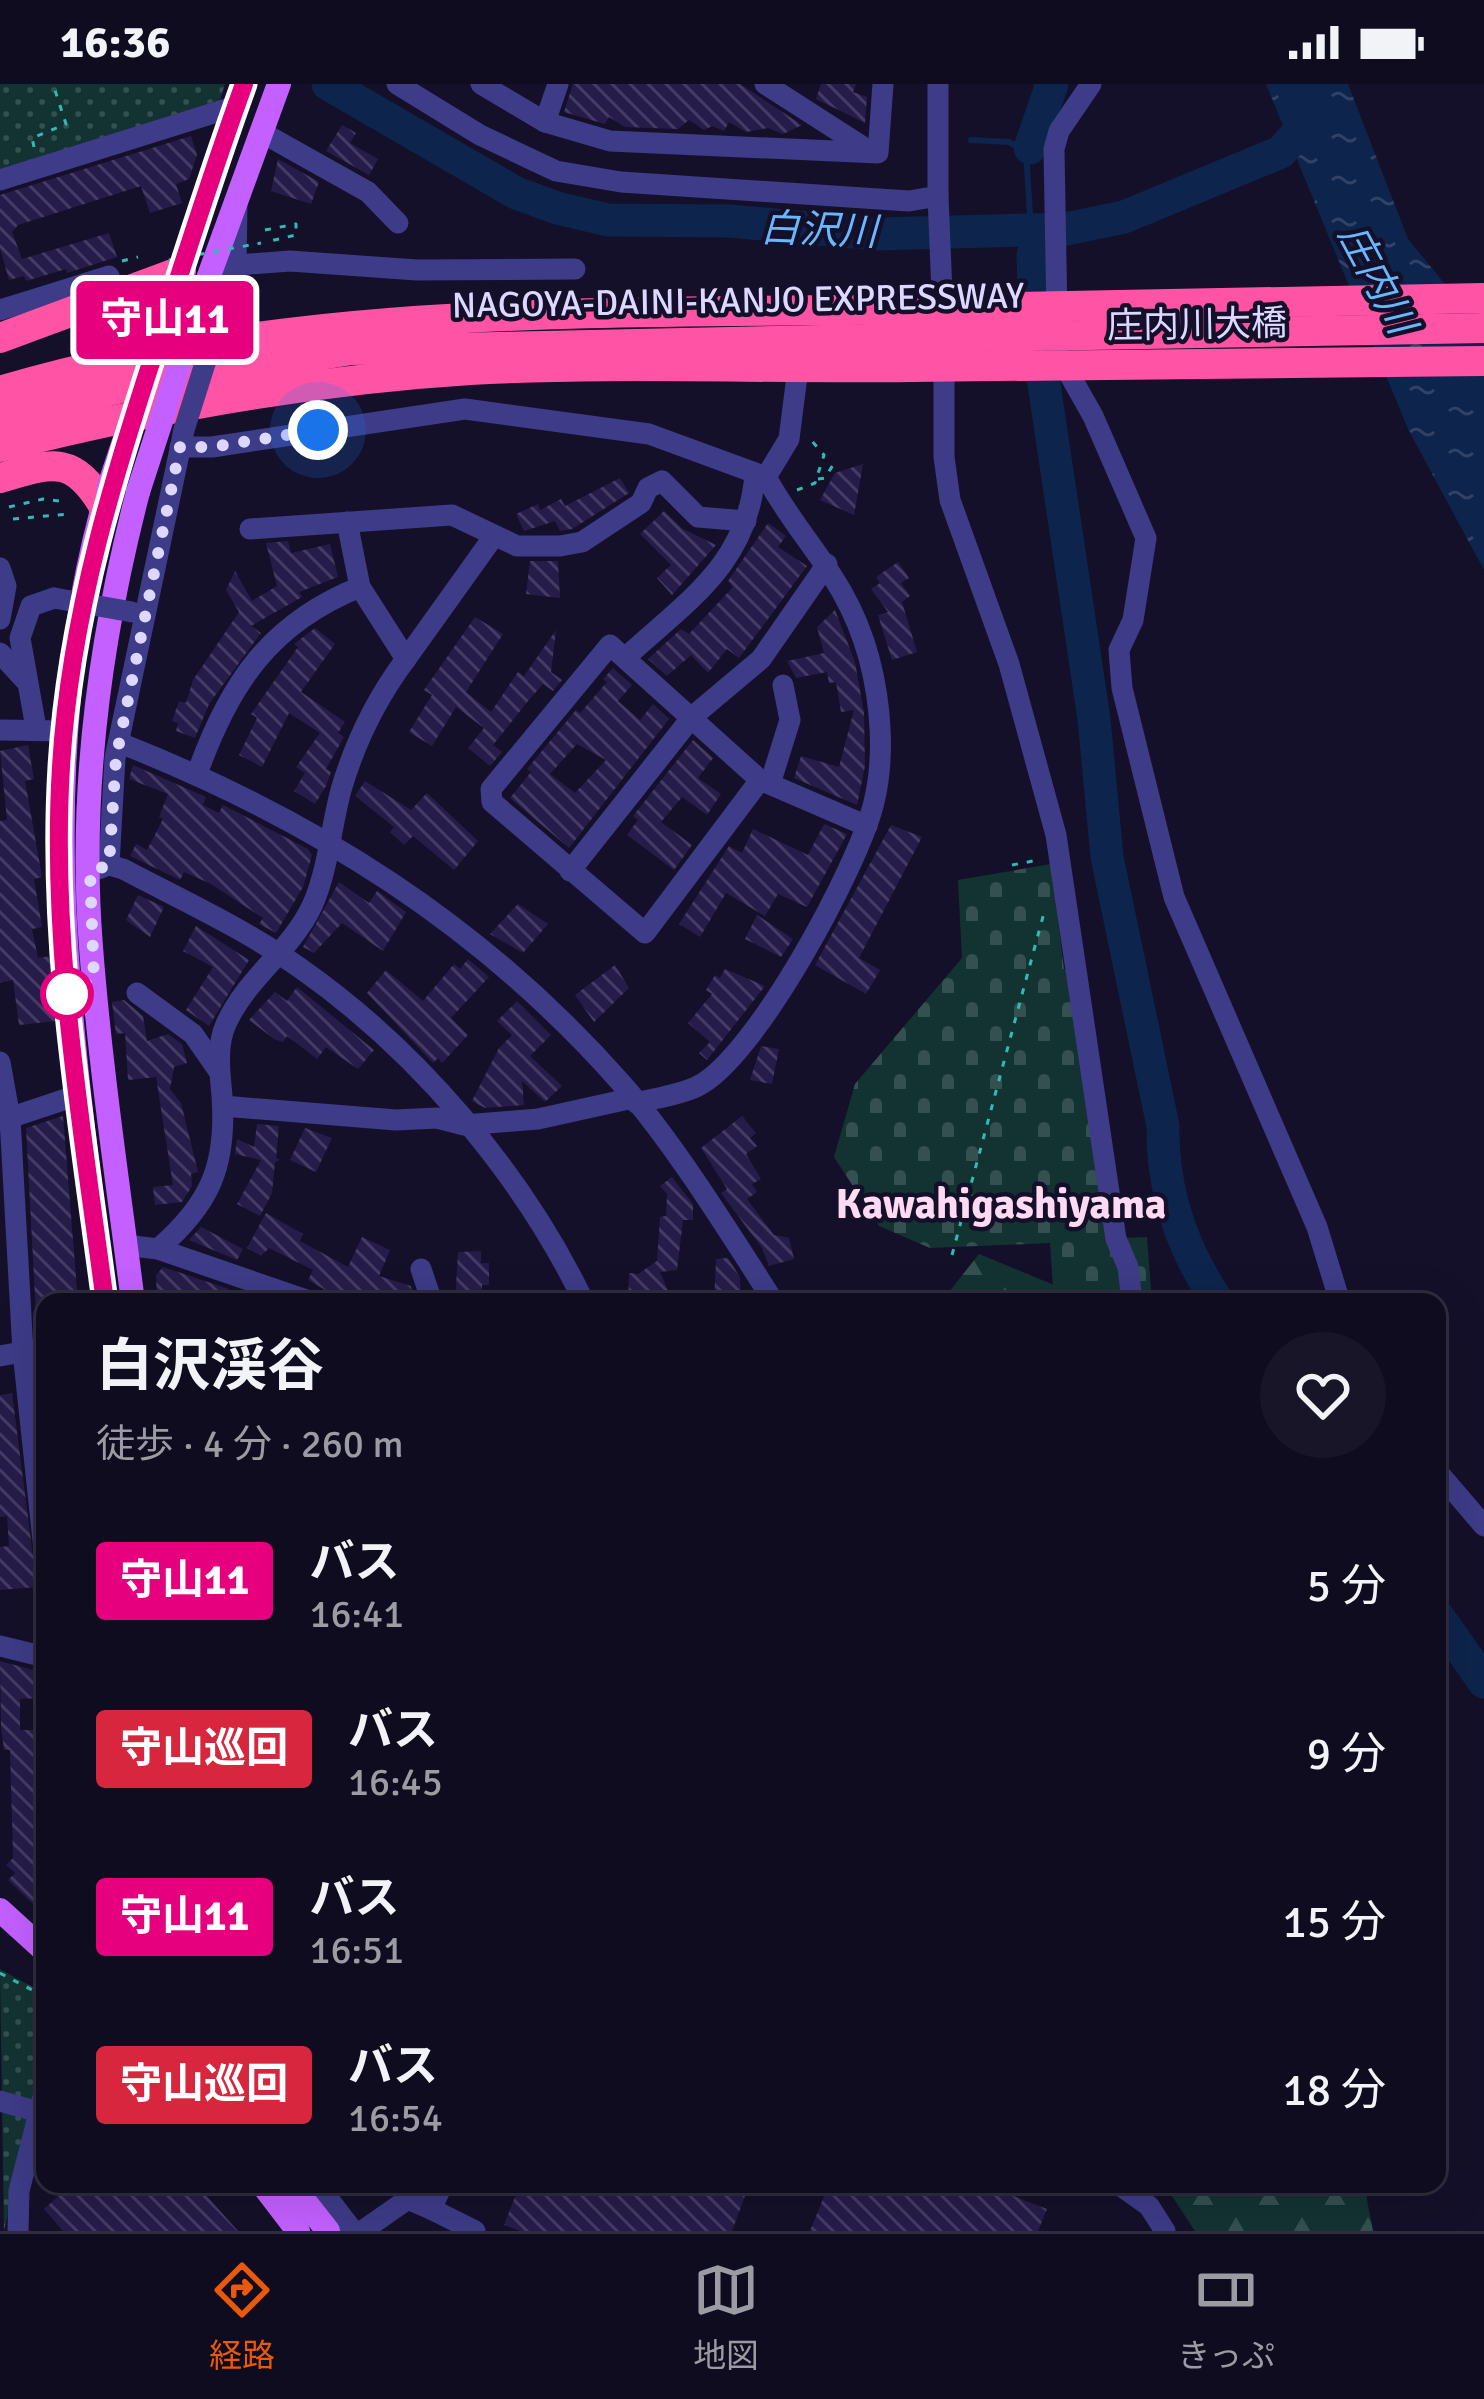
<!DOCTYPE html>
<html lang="ja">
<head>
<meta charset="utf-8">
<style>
  body { margin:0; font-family:Signika,"Noto Sans JP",sans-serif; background:#181528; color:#f1f3f6; height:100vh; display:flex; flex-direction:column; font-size:45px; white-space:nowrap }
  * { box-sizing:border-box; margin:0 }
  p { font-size:39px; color:#9b9ba4 }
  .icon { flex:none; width:66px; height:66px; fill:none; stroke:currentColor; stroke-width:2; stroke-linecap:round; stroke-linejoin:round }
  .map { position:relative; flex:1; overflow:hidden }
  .sheet { position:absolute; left:36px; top:1209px; width:1410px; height:900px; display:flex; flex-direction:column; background:#0f0c1f; border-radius:24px; box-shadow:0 12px 48px #0002,0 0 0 3px #2f2c3d }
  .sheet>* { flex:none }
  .badge { padding:0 24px; border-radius:9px; font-size:42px; line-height:78px }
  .you { position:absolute; width:60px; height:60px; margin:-30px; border:9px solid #fff; border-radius:50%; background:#1a73e8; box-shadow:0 0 0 18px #1a73e833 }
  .map>.badge { position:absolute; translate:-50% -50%; box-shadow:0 0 0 6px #fff }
  .round { display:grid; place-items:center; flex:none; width:126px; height:126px; border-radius:63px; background:#181528 }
  .overview { display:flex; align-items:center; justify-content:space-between; height:204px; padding:0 60px }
  h1 { font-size:57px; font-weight:700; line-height:90px }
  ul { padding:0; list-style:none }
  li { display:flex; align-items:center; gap:36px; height:168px; padding:0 60px }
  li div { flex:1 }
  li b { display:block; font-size:45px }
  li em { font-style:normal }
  li .badge { min-width:132px; font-weight:700; text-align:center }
  .status { display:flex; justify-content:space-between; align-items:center; height:84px; padding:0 60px; background:#0f0c1f; direction:ltr }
  .status svg { height:33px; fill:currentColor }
  .dock { display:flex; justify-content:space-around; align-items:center; height:168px; border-top:3px solid #2f2c3d; background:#0f0c1f; font-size:33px; color:#9b9ba4 }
  .dock a { display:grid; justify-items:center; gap:6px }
  .dock .current { color:#ea580c }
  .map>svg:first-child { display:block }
  .forest { fill:url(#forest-firs) }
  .cemetery { fill:url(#cemetery-stones) }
  .park { fill:url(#park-dots) }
  .water { fill:url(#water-ripples) }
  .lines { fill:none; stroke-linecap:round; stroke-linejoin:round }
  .stream { stroke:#0d244c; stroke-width:6 }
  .river { stroke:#0d244c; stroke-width:33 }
  .building { fill:url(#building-back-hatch); fill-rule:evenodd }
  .path { stroke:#30bbb3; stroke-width:3; stroke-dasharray:6 9; stroke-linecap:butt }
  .minor { stroke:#3e3b88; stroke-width:21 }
  .major { stroke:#c360ff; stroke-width:24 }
  .highway { stroke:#ff54a6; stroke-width:30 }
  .path-bridge { stroke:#30bbb3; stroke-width:3; stroke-dasharray:6 9; stroke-linecap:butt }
  .minor-bridge { stroke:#3e3b88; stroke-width:21 }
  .major-bridge { stroke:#c360ff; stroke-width:24 }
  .highway-bridge { stroke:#ff54a6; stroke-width:30 }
  .line-casing { stroke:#fff; stroke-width:27 }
  .line { stroke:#e6007e; stroke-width:18 }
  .walk { stroke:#ddd8ff; stroke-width:12; stroke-dasharray:0 21.6 }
  .stop-dot { fill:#fff; stroke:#e6007e; stroke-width:6 }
  .labels { text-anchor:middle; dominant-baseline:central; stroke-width:9; stroke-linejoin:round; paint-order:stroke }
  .street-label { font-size:36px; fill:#ddd8ff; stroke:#141029 }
  .water-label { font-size:39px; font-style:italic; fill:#67b8ff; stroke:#141029 }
  .quarter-label { font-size:42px; font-weight:bold; fill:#ffdaf2; stroke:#141029 }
</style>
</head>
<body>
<div class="status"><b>16:36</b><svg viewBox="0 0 49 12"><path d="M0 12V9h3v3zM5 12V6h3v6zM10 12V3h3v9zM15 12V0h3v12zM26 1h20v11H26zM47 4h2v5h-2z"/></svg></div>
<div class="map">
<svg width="1484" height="2147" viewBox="0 0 1484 2147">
  <defs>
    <pattern id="forest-firs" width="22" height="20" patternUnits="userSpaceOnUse" patternTransform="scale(3)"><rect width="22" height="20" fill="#133332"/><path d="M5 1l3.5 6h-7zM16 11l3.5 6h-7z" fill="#355051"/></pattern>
    <pattern id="cemetery-stones" width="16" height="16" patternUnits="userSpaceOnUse" patternTransform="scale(3)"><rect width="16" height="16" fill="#133332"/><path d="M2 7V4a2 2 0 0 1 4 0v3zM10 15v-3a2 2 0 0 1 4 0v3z" fill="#355051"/></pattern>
    <pattern id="park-dots" width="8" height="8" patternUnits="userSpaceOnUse" patternTransform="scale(3)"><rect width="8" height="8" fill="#133332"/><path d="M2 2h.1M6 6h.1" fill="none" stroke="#355051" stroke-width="1.8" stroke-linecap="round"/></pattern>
    <pattern id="water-ripples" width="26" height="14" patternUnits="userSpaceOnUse" patternTransform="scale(3)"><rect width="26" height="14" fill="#0d244c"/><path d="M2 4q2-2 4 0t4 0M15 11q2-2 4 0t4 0" fill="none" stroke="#304367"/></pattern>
    <pattern id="building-back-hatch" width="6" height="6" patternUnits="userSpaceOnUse" patternTransform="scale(3)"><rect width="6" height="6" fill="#261c4a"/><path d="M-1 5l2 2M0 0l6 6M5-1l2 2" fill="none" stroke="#453c65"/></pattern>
  </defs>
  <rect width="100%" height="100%" fill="#141029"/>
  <g class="forest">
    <path d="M979 1170 1054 1201V1218H941Z"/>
    <path d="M1214 2100H1364L1373 2147H1195L1172 2112Z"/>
  </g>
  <path class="cemetery" d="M1051 780 1064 885 1087 890 1122 1154 1147 1153 1152 1218H1054L1050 1159 930 1164 879 1142 834 1073 855 1000 962 874 958 796Z"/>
  <g class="park">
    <path d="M0 0H225L220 16 0 87Z"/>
    <path d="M0 1885 45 1910V1963L4 2147Z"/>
  </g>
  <path class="water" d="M1266 0H1348L1408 155 1484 248V486L1408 345Z"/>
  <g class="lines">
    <path class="stream" d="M971 56 1009 58 1026 68 1031 146"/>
    <g class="river">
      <path d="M328 0 516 109 557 124 608 136 729 137 877 150 1066 145 1124 133 1281 68 1313 31"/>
      <path d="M1030 64 1052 0"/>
      <path d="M1033 171 1035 240 1094 635 1107 773 1163 1042C1162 1106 1182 1165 1218 1218"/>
      <path d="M1437 1531 1484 1598"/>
    </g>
  </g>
  <g class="building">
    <path d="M573 0H740L802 41 783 50 768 44 746 48 729 38 724 47 712 42 704 46 689 36 678 45 625 43 609 33 605 40 564 28Z"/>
    <path d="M821 0H856L853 8 867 13 865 39 816 15Z"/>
    <path d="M342 41 356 49 350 59 378 75 369 91 326 67Z"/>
    <path d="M191 52 197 71 189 95 176 100 182 119 150 129 141 102 18 141 12 148 22 175 109 149 117 173 67 189 66 185 26 197 24 192 9 196 0 164V111Z"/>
    <path d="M278 75 319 98 311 120 271 107Z"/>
    <path d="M863 380 854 431 820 416 835 389Z"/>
    <path d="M620 394 629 409 572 445 560 447 555 437 524 447 516 430 538 420 540 426 561 415 565 422Z"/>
    <path d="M664 427 683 445 716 461 672 511 657 494 671 481 640 450Z"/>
    <path d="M768 439 786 452 778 463 807 482 739 574 727 565 708 589 691 571 667 592 648 575 681 545 689 550 733 503 728 497Z"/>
    <path d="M288 457 291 469 330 460 338 493 299 508 302 513 251 542 261 549 209 620 195 654 176 647 178 639 172 637 179 617 186 619 193 596 239 528 226 506 235 487 252 517 277 502 266 459Z"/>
    <path d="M530 477H558L560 514 526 510Z"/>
    <path d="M898 478 909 494 901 499 910 512 902 518 917 568 892 576 878 531 888 528 871 505 880 499 876 493Z"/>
    <path d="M835 526 855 578 864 629 865 682 857 721 794 694 801 672 839 683 854 626 841 628 836 598 829 599 827 588 796 594 787 577 824 569 817 543Z"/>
    <path d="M475 533 503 550 466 608 491 628 518 588 524 592 556 546 551 588 562 596 553 607 543 600 528 617 493 661 502 668 490 682 468 664 484 644 456 623 432 662 409 648 432 611 424 606Z"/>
    <path d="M315 544 335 560 301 608 345 638 338 649 344 653 326 685 331 688 326 702 315 720 294 707 305 689 296 683 320 649 289 629 262 683 239 671 257 634 251 630 298 563 294 560Z"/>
    <path d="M613 584 632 601 618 617 640 636 653 620 669 635 569 764 510 714 531 688 527 685 576 626 580 629 607 598 603 595ZM577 660 606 676 575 709 550 690Z"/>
    <path d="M693 656 713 674 698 694 721 710 707 731 682 713 661 738 692 761 674 786 627 751 638 736 633 732Z"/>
    <path d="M28 661 34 695 25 697 42 793 34 795 42 843 32 845 38 874 51 872 56 937 19 941 13 896 0 899V737L7 736 0 667Z"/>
    <path d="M133 681 206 713 203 721 219 729 223 721 308 765 312 771 303 803 276 849 259 840 263 834 211 800 184 788 180 796 130 772 136 760 147 766 163 735 159 733 168 710 129 695Z"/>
    <path d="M365 697 411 726 427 709 478 757 454 786 413 752 404 761 390 748 394 743 355 712Z"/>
    <path d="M824 740 847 750 807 823 778 810 765 832 726 809 700 853 679 840 729 762 742 769 753 745 808 771Z"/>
    <path d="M891 741 922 753 859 874 880 886 866 910 815 881Z"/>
    <path d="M339 798 369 819 377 807 406 828 383 867 342 839 314 869 303 863Z"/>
    <path d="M138 811 164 823 150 853 126 836Z"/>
    <path d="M518 820 548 840 523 869 490 850Z"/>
    <path d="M757 831 793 855 781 873 745 855Z"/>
    <path d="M196 842 249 876 209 942 186 926 213 883 183 867Z"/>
    <path d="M468 875 489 893 451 934 468 951 442 979 438 974 433 979 367 909 386 886 423 917 454 880 460 885Z"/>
    <path d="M615 881 629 904 594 938 575 911Z"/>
    <path d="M725 885 765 902 707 976 699 969 710 958 688 939 712 910 706 906 715 891 720 894Z"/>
    <path d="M297 903 374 966 358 985 326 963 317 975 287 952 283 958 274 955 249 936 275 908 287 917Z"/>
    <path d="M124 916 143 932 147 957 168 950 182 960 187 979 174 983 170 1005 181 1019 198 1088 191 1090 192 1102 182 1118 155 1121 153 1103 173 1101 156 993 128 996 125 949 116 950 112 918Z"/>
    <path d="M517 917 551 951 530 972 562 1002 545 1018 522 997 524 1021 485 1024 472 1017 499 964 512 951 497 937Z"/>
    <path d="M761 962 779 965 772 1000 750 996Z"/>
    <path d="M63 1032 78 1218H45V1248L37 1250 26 1044Z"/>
    <path d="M742 1032 756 1049 750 1054 757 1062 746 1070 761 1095 752 1100 757 1108 747 1115 774 1151 789 1154 794 1175 769 1182 762 1164 721 1109 727 1105 701 1064Z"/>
    <path d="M257 1040 279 1042 276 1074 280 1076 275 1078 272 1109 260 1132 237 1120 261 1076 235 1070 237 1055 254 1063Z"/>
    <path d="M305 1044 332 1054 316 1088 290 1076Z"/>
    <path d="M672 1093 693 1120V1136H683L677 1186 660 1188 673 1218 628 1215 629 1189 638 1190 657 1177 660 1133 666 1132 667 1110 660 1102Z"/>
    <path d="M266 1129 303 1150 300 1157 348 1183 362 1153 390 1166 379 1192 411 1202 414 1218H346L308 1196 313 1186 269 1164 261 1172 247 1164Z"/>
    <path d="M201 1143 243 1165 237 1176 189 1156Z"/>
    <path d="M481 1167V1179H489V1201H482V1218H455L458 1168Z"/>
    <path d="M728 1174 740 1193 741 1218H714L716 1175Z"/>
    <path d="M163 1183 229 1205 225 1209 233 1218H157L156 1191Z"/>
    <path d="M12 1309 37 1503 0 1506V1463L9 1462 7 1432 0 1433V1311Z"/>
    <path d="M0 1577 41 1588 43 1614 20 1615V1646H40V1666H34V1729L38 1778 45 1785V1821H34L8 1796 15 1789 6 1781 13 1774 10 1666H4L1 1644Z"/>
    <path d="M72 2100H196L238 2147H63L44 2125Z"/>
    <path d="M520 2100H738L748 2104 732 2147H520L504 2141Z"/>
    <path d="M829 2100H983L1047 2125 1038 2147H810Z"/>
  </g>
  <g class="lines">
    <g class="path">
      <path d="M34 63 32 54 66 40 53 0"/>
      <path d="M265 146 296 140V151L270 157"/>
      <path d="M122 177 138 173"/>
      <path d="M818 395 825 394 836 376"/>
      <path d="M797 406 815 399 824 371 812 357"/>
      <path d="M9 423 43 415 66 418"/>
      <path d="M13 435 68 430"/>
      <path d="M1012 781 1038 776"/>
      <path d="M952 1171 1045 825"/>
      <path d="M0 1889 45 1913"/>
    </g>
    <g class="minor">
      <path d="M397 0 480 51 556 87 621 98 909 117 938 112V0"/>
      <path d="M481 0 545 38 610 57 878 69 883 0"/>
      <path d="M765 0 871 68"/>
      <path d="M545 38 558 0"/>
      <path d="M261 48 368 108 398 139"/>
      <path d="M0 96 236 22"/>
      <path d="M938 112 943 234"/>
      <path d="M236 181 290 177 417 186 575 185"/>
      <path d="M228 207 236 181 237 119"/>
      <path d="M39 214 109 192"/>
      <path d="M0 226 39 214 67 233"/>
      <path d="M1057 234 1054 65 1059 47 1091 0"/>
      <path d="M944 271V373L950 416 1009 580 1056 751 1116 1155 1128 1183 1132 1218"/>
      <path d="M1059 272 1093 332 1146 454 1133 536 1119 566 1122 604 1174 813 1317 1143 1340 1218"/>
      <path d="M180 363H212L465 325 649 350 766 393C804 462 847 493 869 574 881 619 885 673 874 718 859 782 755 974 698 1002 680 1011 656 1014 636 1019"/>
      <path d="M766 393 789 355 798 284"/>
      <path d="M347 438 360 503"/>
      <path d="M250 445 452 431 517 462H560L582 458 641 419 648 404 662 397 698 433 746 437"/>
      <path d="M0 484 6 502 0 535"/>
      <path d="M0 569 25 596"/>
      <path d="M626 573C687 517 748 480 755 390"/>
      <path d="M406 575 494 452"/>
      <path d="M36 644 20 554 31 522 54 514"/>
      <path d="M0 646 64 647"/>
      <path d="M120 659C315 736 483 842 622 1000 674 1059 731 1151 774 1218"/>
      <path d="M760 696 645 849 492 718 491 705 610 561 760 696 867 742"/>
      <path d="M770 700 790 636 783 601"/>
      <path d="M109 781 115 674 183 351"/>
      <path d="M570 787 692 633 761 575 827 480"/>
      <path d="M90 788 109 781 123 785C182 816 245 845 300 884 417 966 522 1089 584 1218"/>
      <path d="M137 909 193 950 218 986"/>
      <path d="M0 978 10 1034 23 1268 45 1475"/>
      <path d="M223 1022 396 1036 437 1034 464 1041 538 1035 633 1014"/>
      <path d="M0 1037 78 1011"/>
      <path d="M125 1161 158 1165 312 1218"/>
      <path d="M158 1165C210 1120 227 1082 222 1012 220 989 216 962 226 940 247 893 290 868 312 822 328 787 331 743 341 706 355 658 376 615 406 575L360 503C270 539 229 600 197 690"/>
      <path d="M421 1185 432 1218"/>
      <path d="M0 1272 45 1264"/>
      <path d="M1437 1387 1484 1442"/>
      <path d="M0 1562 45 1573"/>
      <path d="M0 2017 39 2028"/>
      <path d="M317 2100 353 2147"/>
      <path d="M1118 2100 1149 2122 1165 2147"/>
      <path d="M431 2125 475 2147"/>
      <path d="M18 2147 19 2107 45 2005"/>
      <path d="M362 2147 408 2115 431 2125 443 2100"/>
    </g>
    <g class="major">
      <path d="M177 200 244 0"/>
      <path d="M202 211 279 0"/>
      <path d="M105 1218C70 946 29 675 108 405"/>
      <path d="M133 1218C118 1100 100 981 91 863 79 712 100 554 138 408"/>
      <path d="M0 1826 45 1867"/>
      <path d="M262 2100 298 2147"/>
      <path d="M291 2100 328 2147"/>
    </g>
    <g class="highway">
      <path d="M0 254 181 187"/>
      <path d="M0 307C298 218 611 230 918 225"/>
      <path d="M0 335 121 304 351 266 918 254"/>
      <path d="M0 363C154 324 311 296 470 286 616 278 764 285 910 283"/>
      <path d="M0 394C52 379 72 370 103 421"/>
    </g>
    <path class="path-bridge" d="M169 176 261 159"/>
    <g class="minor-bridge">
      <path d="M183 349 228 207"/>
      <path d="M54 514 132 528"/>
    </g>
    <g class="major-bridge">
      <path d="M108 405 172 214"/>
      <path d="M138 408 202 211"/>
    </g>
    <g class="highway-bridge">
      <path d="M918 225 1484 214"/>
      <path d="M918 254 1484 244"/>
      <path d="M910 283 1484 277"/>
    </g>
  </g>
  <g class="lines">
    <defs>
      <path id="line" d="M105 1218C82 1042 50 862 61 683 70 529 115 387 163 242 189 161 215 80 244 0"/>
    </defs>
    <use href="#line" class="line-casing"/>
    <use href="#line" class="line"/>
    <path class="walk" d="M67 910 94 896 90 788 109 781 116 674 180 363H212L318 346"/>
  </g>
  <circle class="stop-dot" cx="67" cy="910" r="24"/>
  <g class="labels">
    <g class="street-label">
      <text transform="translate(738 217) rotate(-1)">NAGOYA-DAINI-KANJO EXPRESSWAY</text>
      <text transform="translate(1197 241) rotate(-1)">庄内川大橋</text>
    </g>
    <g class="water-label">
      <text transform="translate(819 146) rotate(2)">白沢川</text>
      <text transform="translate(1377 195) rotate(62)">庄内川</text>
    </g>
    <g class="quarter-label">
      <text x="1001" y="1120">Kawahigashiyama</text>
    </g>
  </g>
</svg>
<div class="you" style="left:318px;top:346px"></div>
<b class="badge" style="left:165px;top:236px;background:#e6007e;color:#fff">守山11</b>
<section class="sheet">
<div class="overview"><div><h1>白沢渓谷</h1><p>徒歩 · 4 分 · 260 m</p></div><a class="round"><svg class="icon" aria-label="heart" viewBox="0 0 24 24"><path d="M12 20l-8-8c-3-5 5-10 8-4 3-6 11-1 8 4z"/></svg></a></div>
<ul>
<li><span class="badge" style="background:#e6007e;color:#fff">守山11</span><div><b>バス</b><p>16:41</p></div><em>5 分</em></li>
<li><span class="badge" style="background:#d7263d;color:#fff">守山巡回</span><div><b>バス</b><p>16:45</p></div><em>9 分</em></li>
<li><span class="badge" style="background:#e6007e;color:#fff">守山11</span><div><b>バス</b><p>16:51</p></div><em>15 分</em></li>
<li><span class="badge" style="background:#d7263d;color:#fff">守山巡回</span><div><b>バス</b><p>16:54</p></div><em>18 分</em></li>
</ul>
</section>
</div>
<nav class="dock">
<a class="current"><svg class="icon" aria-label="directions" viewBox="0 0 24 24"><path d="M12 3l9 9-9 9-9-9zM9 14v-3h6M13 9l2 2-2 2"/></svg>経路</a>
<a><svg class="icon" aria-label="map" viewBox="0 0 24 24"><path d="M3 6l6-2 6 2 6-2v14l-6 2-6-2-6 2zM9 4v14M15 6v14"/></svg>地図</a>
<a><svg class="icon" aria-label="tickets" viewBox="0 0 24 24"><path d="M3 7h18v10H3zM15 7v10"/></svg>きっぷ</a>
</nav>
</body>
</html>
